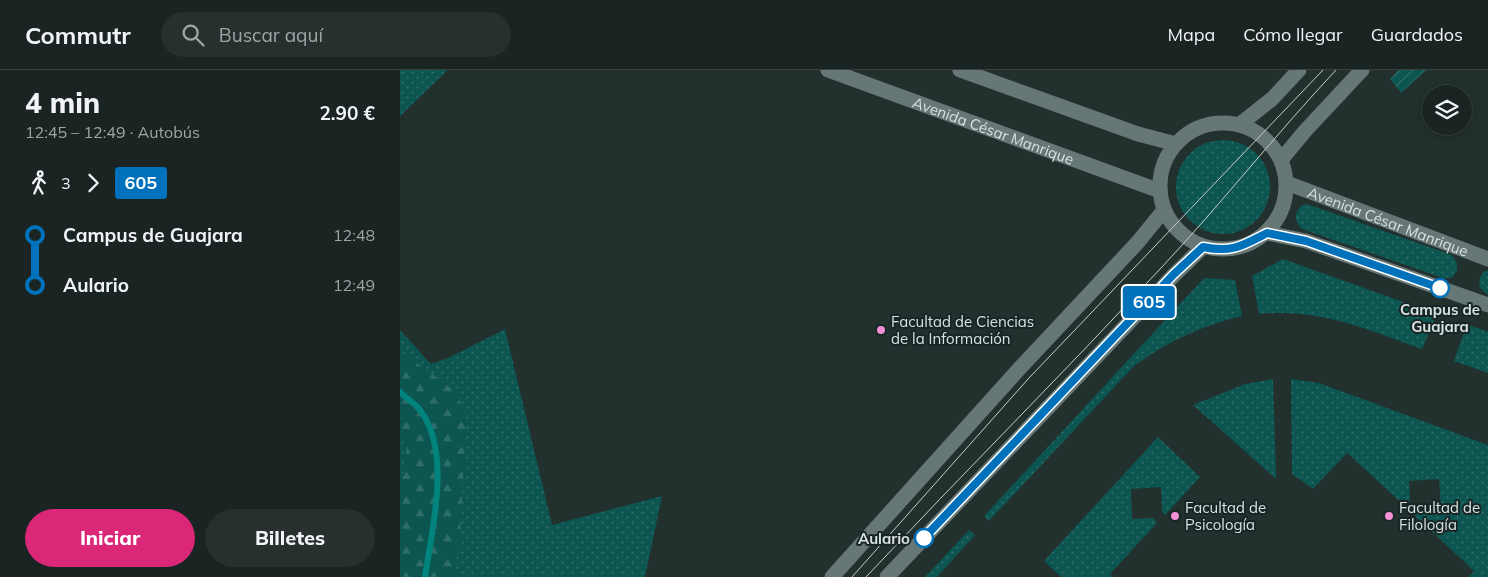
<!DOCTYPE html>
<html lang="es">
<head>
<meta charset="utf-8">
<style>
  body { margin:0; font-family:Mulish,sans-serif; background:#27302f; color:#f1f3f6; height:100vh; display:flex; flex-direction:column; font-size:19px; white-space:nowrap }
  * { box-sizing:border-box; margin:0 }
  p { font-size:16px; color:#9fa4a5 }
  .icon { flex:none; width:28px; height:28px; fill:none; stroke:currentColor; stroke-width:2; stroke-linecap:round; stroke-linejoin:round }
  .map { position:relative; flex:1; overflow:hidden }
  .panel { display:flex; flex-direction:column; background:#1a2422; width:400px }
  .panel>* { flex:none }
  .badge { padding:0 10px; border-radius:4px; font-size:18px; line-height:32px }
  .buttons { position:absolute; left:1022px; top:15px; display:grid; gap:10px }
  .buttons a { display:grid; place-items:center; width:50px; height:50px; border-radius:50%; background:#1a2422; box-shadow:0 2px 12px #0003,0 0 0 1px #384140; font-size:25px }
  .map>.badge { position:absolute; translate:-50% -50%; box-shadow:0 0 0 2px #fff }
  .legs { display:flex; align-items:center; gap:8px; height:55px; padding:0 25px; font-size:16px }
  .legs p { margin-inline-start:auto }
  .overview { display:flex; align-items:center; justify-content:space-between; height:85px; padding:0 25px }
  h1 { font-size:28px; font-weight:800; line-height:38px }
  .action { display:flex; gap:10px; margin-top:auto; padding:10px 25px }
  .action a { flex:1; height:58px; border-radius:30px; background:#db2777; color:#fff; font-size:20px; font-weight:800; line-height:58px; text-align:center }
  .action a+a { background:#27302f; color:#f1f3f6 }
  ul { padding:0 25px; list-style:none }
  li { display:flex; align-items:center; gap:18px; height:50px; font-size:19px }
  li i { display:grid; place-items:center; width:8px; height:100%; margin:0 6px; background:currentColor }
  li i::after { content:''; width:12px; height:12px; margin:-6px; border:4px solid; border-radius:50%; background:#1a2422 }
  li p { margin-inline-start:auto }
  li:first-child i { background:linear-gradient(#0000 50%,currentColor 0) }
  li:last-child i { background:linear-gradient(currentColor 50%,#0000 0) }
  header { display:flex; align-items:center; gap:30px; box-sizing:border-box; height:70px; padding:0 25px; background:#1a2422; border-bottom:1px solid #384140 }
  header strong { font-size:24px }
  nav { display:flex; gap:28px; margin-inline-start:auto; font-size:18px }
  .search { width:350px; height:45px; background:#27302f; display:flex; align-items:center; gap:12px; box-sizing:border-box; padding:0 18px; border-radius:28px; color:#9fa4a5; font-size:19px }
  main { display:flex; flex:1; min-height:0 }
  .map>svg:first-child { display:block }
  .grass { fill:url(#grass-dots) }
  .forest { fill:url(#forest-firs) }
  .garden { fill:url(#garden-furrows) }
  .lines { fill:none; stroke-linecap:round; stroke-linejoin:round }
  .stream { stroke:#00847d; stroke-width:6 }
  .minor { stroke:#677775; stroke-width:15 }
  .tram { stroke:#c4cecd; stroke-width:1 }
  .line-1-casing { stroke:#fff; stroke-width:11 }
  .line-1 { stroke:#0072bc; stroke-width:8 }
  .stop-1-dot { fill:#fff; stroke:#0072bc; stroke-width:2.5 }
  .poi-dot { fill:#f391d6; stroke:#182625; stroke-width:2 }
  .labels { text-anchor:middle; dominant-baseline:central; stroke-width:4; stroke-linejoin:round; paint-order:stroke }
  .street-label { font-size:15px; fill:#d8e1e0; stroke:#182625 }
  .stop-label { font-size:15px; font-weight:bold; fill:#d8e1e0; stroke:#182625 }
  .poi-label { font-size:15px; fill:#d8e1e0; stroke:#182625; text-anchor:start }
</style>
</head>
<body>
<header>
<strong>Commutr</strong>
<div class="search"><svg class="icon" aria-label="search" viewBox="0 0 24 24"><circle cx="10" cy="10" r="6"/><path d="M15 15l6 6"/></svg>Buscar aquí</div>
<nav><a>Mapa</a><a>Cómo llegar</a><a>Guardados</a></nav>
</header>
<main>
<section class="panel">
<div class="overview"><div><h1>4 min</h1><p>12:45 – 12:49 · Autobús</p></div><b>2.90 €</b></div>
<div class="legs"><svg class="icon" aria-label="walk" viewBox="0 0 24 24"><circle cx="13" cy="4" r="2"/><path d="M13 8l-2 6 4 7M11 14l-3 7M7 12l3-4h3l4 4"/></svg>3<svg class="icon" aria-label="forward" viewBox="0 0 24 24"><path d="M9 5l7 7-7 7"/></svg><b class="badge" style="background:#0072bc;color:#fff">605</b></div>
<ul>
<li><i style="color:#0072bc"></i><b>Campus de Guajara</b><p>12:48</p></li>
<li><i style="color:#0072bc"></i><b>Aulario</b><p>12:49</p></li>
</ul>
<div class="action"><a>Iniciar</a><a>Billetes</a></div>
</section>
<div class="map">
<svg width="1088" height="507" viewBox="0 0 1088 507">
  <defs>
    <pattern id="grass-dots" width="8" height="8" patternUnits="userSpaceOnUse" patternTransform="scale(1.25)"><rect width="8" height="8" fill="#0c5551"/><path d="M2 2h.1M6 6h.1" fill="none" stroke="#2f6d6a" stroke-width="1.8" stroke-linecap="round"/></pattern>
    <pattern id="forest-firs" width="22" height="20" patternUnits="userSpaceOnUse" patternTransform="scale(1.25)"><rect width="22" height="20" fill="#0c5551"/><path d="M5 1l3.5 6h-7zM16 11l3.5 6h-7z" fill="#2f6d6a"/></pattern>
    <pattern id="garden-furrows" width="10" height="10" patternUnits="userSpaceOnUse" patternTransform="scale(1.25)"><rect width="10" height="10" fill="#0c5551"/><path d="M-1 1l2-2M0 10L10 0M9 11l2-2" fill="none" stroke="#2f6d6a"/></pattern>
  </defs>
  <rect width="100%" height="100%" fill="#22302e"/>
  <g class="grass">
    <path d="M0 0H48L0 46Z"/>
    <circle cx="823" cy="117" r="47"/>
    <path d="M907 134 1052 185 1057 193V201L1052 208H1043L902 159C893 151 894 143 902 135Z"/>
    <path d="M883 189 1037 244 1022 279C966 259 920 238 859 244L852 206Z"/>
    <path d="M1084 201H1088V225L1079 217 1080 207Z"/>
    <path d="M804 208 835 210 842 246C799 257 768 271 733 297L589 451 584 446Z"/>
    <path d="M1067 254 1088 262V303L1054 291Z"/>
    <path d="M105 259 152 455 262 426 245 507H0V260L31 294 48 288Z"/>
    <path d="M873 309 876 409 793 335 845 314Z"/>
    <path d="M891 309 919 313 1088 375V507H1069L1074 501 1013 444 1016 442 1041 440 1039 409 1009 411 1010 431 1005 436 947 383 913 419 892 404Z"/>
    <path d="M758 367 800 407 765 445 762 441 761 417 731 419 732 449 753 448 757 453 710 504 713 507H661L644 491Z"/>
    <path d="M569 460 575 465 537 507H525Z"/>
  </g>
  <path class="forest" d="M0 278 10 288 56 322 66 348 60 468 54 507H0V422L8 369 0 365Z"/>
  <path class="garden" d="M999 0H1026L1001 23 990 9Z"/>
  <g class="lines">
    <path class="stream" d="M0 322C6 328 15 333 20 340 52 382 32 459 25 507"/>
    <g class="minor">
      <path id="s1" d="M428 0 760 121"/>
      <path d="M560 0 738 64 776 74"/>
      <circle cx="823" cy="116" r="63"/>
      <path d="M839 55 872 29 899 0"/>
      <path d="M881 90 905 61 962 0"/>
      <path id="s2" d="M887 113 1088 189"/>
      <path d="M867 163 906 171 1088 235"/>
      <path d="M432 507 619 299 738 172 764 140"/>
      <path d="M487 507 774 205 803 177"/>
    </g>
    <g class="tram">
      <path d="M452 507 629 308 923 0"/>
      <path d="M466 507C563 403 664 303 761 198 821 134 876 64 936 0"/>
    </g>
  </g>
  <g class="lines">
    <defs>
      <path id="line-1" d="M524 468 774 204 803 177C832 183 842 176 867 163L906 171 1040 218"/>
    </defs>
    <use href="#line-1" class="line-1-casing"/>
    <use href="#line-1" class="line-1"/>
  </g>
  <g class="stop-1-dot">
    <circle cx="1040" cy="218" r="9"/>
    <circle cx="524" cy="468" r="9"/>
  </g>
  <g class="poi-dot">
    <circle cx="481" cy="260" r="5"/>
    <circle cx="775" cy="446" r="5"/>
    <circle cx="989" cy="446" r="5"/>
  </g>
  <g class="labels">
    <g class="street-label">
      <text stroke="none"><textPath href="#s1" startOffset="176">Avenida César Manrique</textPath></text>
      <text stroke="none"><textPath href="#s2" startOffset="108">Avenida César Manrique</textPath></text>
    </g>
    <g class="stop-label">
      <text x="1040" y="239">Campus de<tspan x="1040" dy="17">Guajara</tspan></text>
      <text x="510" y="468" text-anchor="end">Aulario</text>
    </g>
    <g class="poi-label">
      <text x="491" y="251">Facultad de Ciencias<tspan x="491" dy="17">de la Información</tspan></text>
      <text x="785" y="437">Facultad de<tspan x="785" dy="17">Psicología</tspan></text>
      <text x="999" y="437">Facultad de<tspan x="999" dy="17">Filología</tspan></text>
    </g>
  </g>
</svg>
<div class="buttons">
<a><svg class="icon" aria-label="layers" viewBox="0 0 24 24"><path d="M12 4l9 5-9 5-9-5zM3 14l9 5 9-5"/></svg></a>
</div>
<b class="badge" style="left:749px;top:232px;background:#0072bc;color:#fff">605</b>
</div>
</main>
</body>
</html>
